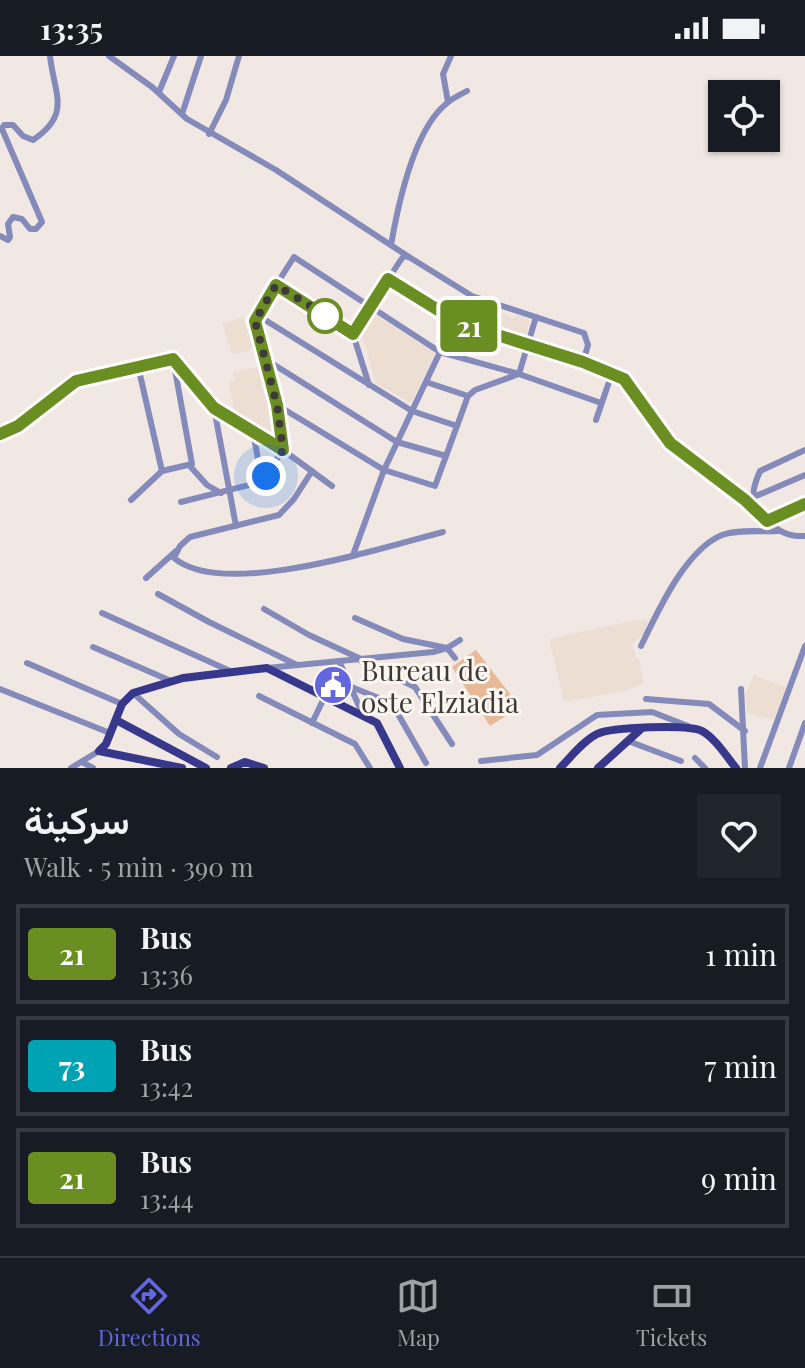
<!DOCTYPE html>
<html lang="en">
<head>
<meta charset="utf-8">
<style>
  body { margin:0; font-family:"Playfair Display",Vazirmatn,serif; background:#20242c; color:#f1f3f6; height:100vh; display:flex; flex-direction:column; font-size:30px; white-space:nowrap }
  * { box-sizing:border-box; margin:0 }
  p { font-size:26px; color:#9ea1a6 }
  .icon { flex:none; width:44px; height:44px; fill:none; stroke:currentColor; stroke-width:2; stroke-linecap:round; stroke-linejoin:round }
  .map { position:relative; height:712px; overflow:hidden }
  .panel { display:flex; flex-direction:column; background:#171b24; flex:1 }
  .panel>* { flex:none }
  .badge { padding:0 16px; border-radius:6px; font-size:28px; line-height:52px }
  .controls { position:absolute; left:708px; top:24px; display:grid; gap:16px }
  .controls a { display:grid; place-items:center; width:72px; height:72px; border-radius:0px; background:#171b24; box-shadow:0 2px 6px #0004; font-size:40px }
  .you { position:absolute; width:40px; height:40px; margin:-20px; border:6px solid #fff; border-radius:50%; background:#1a73e8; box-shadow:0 0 0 12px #1a73e833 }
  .map>.badge { position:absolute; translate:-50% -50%; box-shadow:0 0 0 4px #fff }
  .round { display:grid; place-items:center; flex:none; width:84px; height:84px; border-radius:0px; background:#20242c }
  .overview { display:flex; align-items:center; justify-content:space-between; height:136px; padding:0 24px }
  h1 { font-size:38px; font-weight:600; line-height:60px }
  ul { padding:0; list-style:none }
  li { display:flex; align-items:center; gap:24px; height:100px; margin:0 16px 12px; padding:0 8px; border:4px solid #363941; border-radius:0px }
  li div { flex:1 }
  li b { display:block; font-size:30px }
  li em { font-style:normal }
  li .badge { min-width:88px; font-weight:700; text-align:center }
  .status { display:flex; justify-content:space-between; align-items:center; height:56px; padding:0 40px; background:#171b24; direction:ltr }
  .status svg { height:22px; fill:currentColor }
  .tab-bar { display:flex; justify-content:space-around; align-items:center; height:112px; border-top:2px solid #363941; background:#171b24; font-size:22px; color:#9ea1a6 }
  .tab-bar a { display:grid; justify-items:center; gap:4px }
  .tab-bar .current { color:#6267df }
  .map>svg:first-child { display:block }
  .built { fill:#edded3 }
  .park { fill:#e9b897 }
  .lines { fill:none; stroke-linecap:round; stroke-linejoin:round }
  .minor { stroke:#848bbb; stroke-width:6 }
  .major { stroke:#37388c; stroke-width:8 }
  .line-casing { stroke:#fff; stroke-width:18 }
  .line { stroke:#6b8e23; stroke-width:12 }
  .walk { stroke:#3d3a38; stroke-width:8; stroke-dasharray:0 14.4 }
  .stop-dot { fill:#fff; stroke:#6b8e23; stroke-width:4 }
  .labels { text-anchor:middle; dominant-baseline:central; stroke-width:6; stroke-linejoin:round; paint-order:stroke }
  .poi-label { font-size:28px; fill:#3d3a38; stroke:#fef6f0; text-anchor:start }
</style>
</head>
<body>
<div class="status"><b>13:35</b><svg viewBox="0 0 49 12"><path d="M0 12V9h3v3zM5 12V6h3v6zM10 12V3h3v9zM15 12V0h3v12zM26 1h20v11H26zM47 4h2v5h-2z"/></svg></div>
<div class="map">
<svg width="805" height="712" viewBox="0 0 805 712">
  <rect width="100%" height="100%" fill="#f1e8e3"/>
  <g class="built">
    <path d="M470 244 514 262 516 259 528 263 530 267 524 286 458 264Z"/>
    <path d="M372 257 435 297 411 347 376 327 364 285 357 283Z"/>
    <path d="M243 261 252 289 248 296 232 298 222 268Z"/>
    <path d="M262 310 265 321 277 386 235 360 229 326 235 325 233 316Z"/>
    <path d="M635 564 648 565 645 573 647 575 632 588 636 602H639L644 628 624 635 564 646 549 583Z"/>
    <path d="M754 619 787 632 774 664 747 657 745 639Z"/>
  </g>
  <path class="park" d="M476 594 520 651 490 670 452 611Z"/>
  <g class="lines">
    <g class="minor">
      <path d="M109 0 152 31 187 63 276 114 409 201"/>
      <path d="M159 36 174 0"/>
      <path d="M448 46 443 18 451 0"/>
      <path d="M182 58 201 0"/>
      <path d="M209 78 226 44 239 0"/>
      <path d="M0 180 8 184 10 181 8 168 13 161 22 163 30 173H36L42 166 2 73 4 69H13L23 80 33 84C72 58 54 38 50 0"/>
      <path d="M391 189C398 149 413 75 446 48 452 42 460 39 467 35"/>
      <path d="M388 223 459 267 583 306 624 323 670 387 745 444 767 465 805 448"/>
      <path d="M276 229 353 278 369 329"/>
      <path d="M257 259 412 355 457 370"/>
      <path d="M353 278 400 205 404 200 409 201 472 240 584 277 588 289 583 306"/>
      <path d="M265 303 397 386 446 400"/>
      <path d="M138 310 162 415 192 408 173 303"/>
      <path d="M426 326 468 340 475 334 519 318 536 261"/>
      <path d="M277 349 384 414 435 430 468 340"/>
      <path d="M214 352 236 470"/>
      <path d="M596 364 612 317"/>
      <path d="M253 376 262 425"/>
      <path d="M0 378 18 370 76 325 173 303 214 352 283 394 332 430"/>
      <path d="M189 409 207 429 221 437"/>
      <path d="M312 415 294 443 279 459 190 481 180 490 174 502C223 544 384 491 443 476"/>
      <path d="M749 443 805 419"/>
      <path d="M131 444 162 415"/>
      <path d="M181 446 261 426 283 394 277 349 255 265 257 259 294 201 440 296 519 318 601 347"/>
      <path d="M756 453C751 438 754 429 760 415L805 394"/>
      <path d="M766 464C778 475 788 481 805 480"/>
      <path d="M353 499 384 414 440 296"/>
      <path d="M146 522 176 495"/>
      <path d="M158 538 209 566 297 609"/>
      <path d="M264 553 309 579 361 603"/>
      <path d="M102 557 230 615"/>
      <path d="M355 562 403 583 447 592 455 602"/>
      <path d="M641 590C657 557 685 494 722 479 738 473 762 476 779 475"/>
      <path d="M93 591 171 625"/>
      <path d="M339 605 363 659"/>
      <path d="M361 605 415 631 452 688"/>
      <path d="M27 607 122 648"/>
      <path d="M267 612 433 596 447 592 460 584"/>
      <path d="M349 630 386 645 394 651 426 707"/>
      <path d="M0 633 110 677"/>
      <path d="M741 633 745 712"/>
      <path d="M133 637 179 678 217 701"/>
      <path d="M259 640 355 688 370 712"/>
      <path d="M646 643 709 648 745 675"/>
      <path d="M312 667 325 640"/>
      <path d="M628 685 681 705"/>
      <path d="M695 702 705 712"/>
      <path d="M481 705 537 699 597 659 652 656 688 670"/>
      <path d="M82 706 93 712"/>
      <path d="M71 712 99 695"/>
      <path d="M760 712 805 590"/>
      <path d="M789 712 805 667"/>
    </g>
    <g class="major">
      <path d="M116 664 206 712"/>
      <path d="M182 712 99 695 106 688 122 648 133 637 183 622 267 612 377 667 400 712"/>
      <path d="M231 712 245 706 264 712"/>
      <path d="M560 712C571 701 583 685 597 678 611 671 689 668 702 675 716 683 726 700 736 712"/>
      <path d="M598 712 641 673"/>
    </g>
  </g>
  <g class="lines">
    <defs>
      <path id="line" d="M0 378 18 370 76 325 173 303 214 352 283 394 277 349 255 265 276 229 353 278 388 223 459 267 583 306 624 323 670 387 745 444 767 465 805 448"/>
    </defs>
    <use href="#line" class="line-casing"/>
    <use href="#line" class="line"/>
    <path class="walk" d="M266 420 283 394 277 349 255 265 276 229 328 261 325 260"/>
  </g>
  <defs>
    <symbol id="civic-disc" viewBox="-11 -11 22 22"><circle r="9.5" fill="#6267df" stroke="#fef6f0"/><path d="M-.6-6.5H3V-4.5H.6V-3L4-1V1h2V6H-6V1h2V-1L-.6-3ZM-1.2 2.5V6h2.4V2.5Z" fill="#fff"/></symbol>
  </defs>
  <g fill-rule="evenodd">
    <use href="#civic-disc" x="311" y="607" width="44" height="44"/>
  </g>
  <circle class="stop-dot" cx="325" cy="260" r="16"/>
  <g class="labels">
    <g class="poi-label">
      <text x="361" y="613">Bureau de<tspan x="361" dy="32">oste Elziadia</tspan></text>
    </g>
  </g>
</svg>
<div class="controls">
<a><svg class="icon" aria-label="locate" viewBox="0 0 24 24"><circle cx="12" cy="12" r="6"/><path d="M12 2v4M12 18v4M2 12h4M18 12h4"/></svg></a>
</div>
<div class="you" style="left:266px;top:420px"></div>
<b class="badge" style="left:469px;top:270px;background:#6b8e23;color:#fff">21</b>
</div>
<section class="panel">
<div class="overview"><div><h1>سركينة</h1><p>Walk · 5 min · 390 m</p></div><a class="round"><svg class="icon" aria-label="heart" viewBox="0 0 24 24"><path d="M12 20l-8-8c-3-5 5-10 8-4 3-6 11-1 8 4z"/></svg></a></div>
<ul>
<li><span class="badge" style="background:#6b8e23;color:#fff">21</span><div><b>Bus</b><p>13:36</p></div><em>1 min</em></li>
<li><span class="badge" style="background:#00a3b4;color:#fff">73</span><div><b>Bus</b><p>13:42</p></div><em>7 min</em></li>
<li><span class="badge" style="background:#6b8e23;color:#fff">21</span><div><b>Bus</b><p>13:44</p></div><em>9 min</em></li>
</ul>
</section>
<nav class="tab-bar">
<a class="current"><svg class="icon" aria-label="directions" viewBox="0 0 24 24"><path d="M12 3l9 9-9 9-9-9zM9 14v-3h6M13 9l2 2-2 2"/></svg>Directions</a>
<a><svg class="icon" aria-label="map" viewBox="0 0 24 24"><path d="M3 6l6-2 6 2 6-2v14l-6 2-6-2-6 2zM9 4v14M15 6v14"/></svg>Map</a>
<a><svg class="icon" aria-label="tickets" viewBox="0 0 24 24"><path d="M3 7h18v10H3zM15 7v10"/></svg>Tickets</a>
</nav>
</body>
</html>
